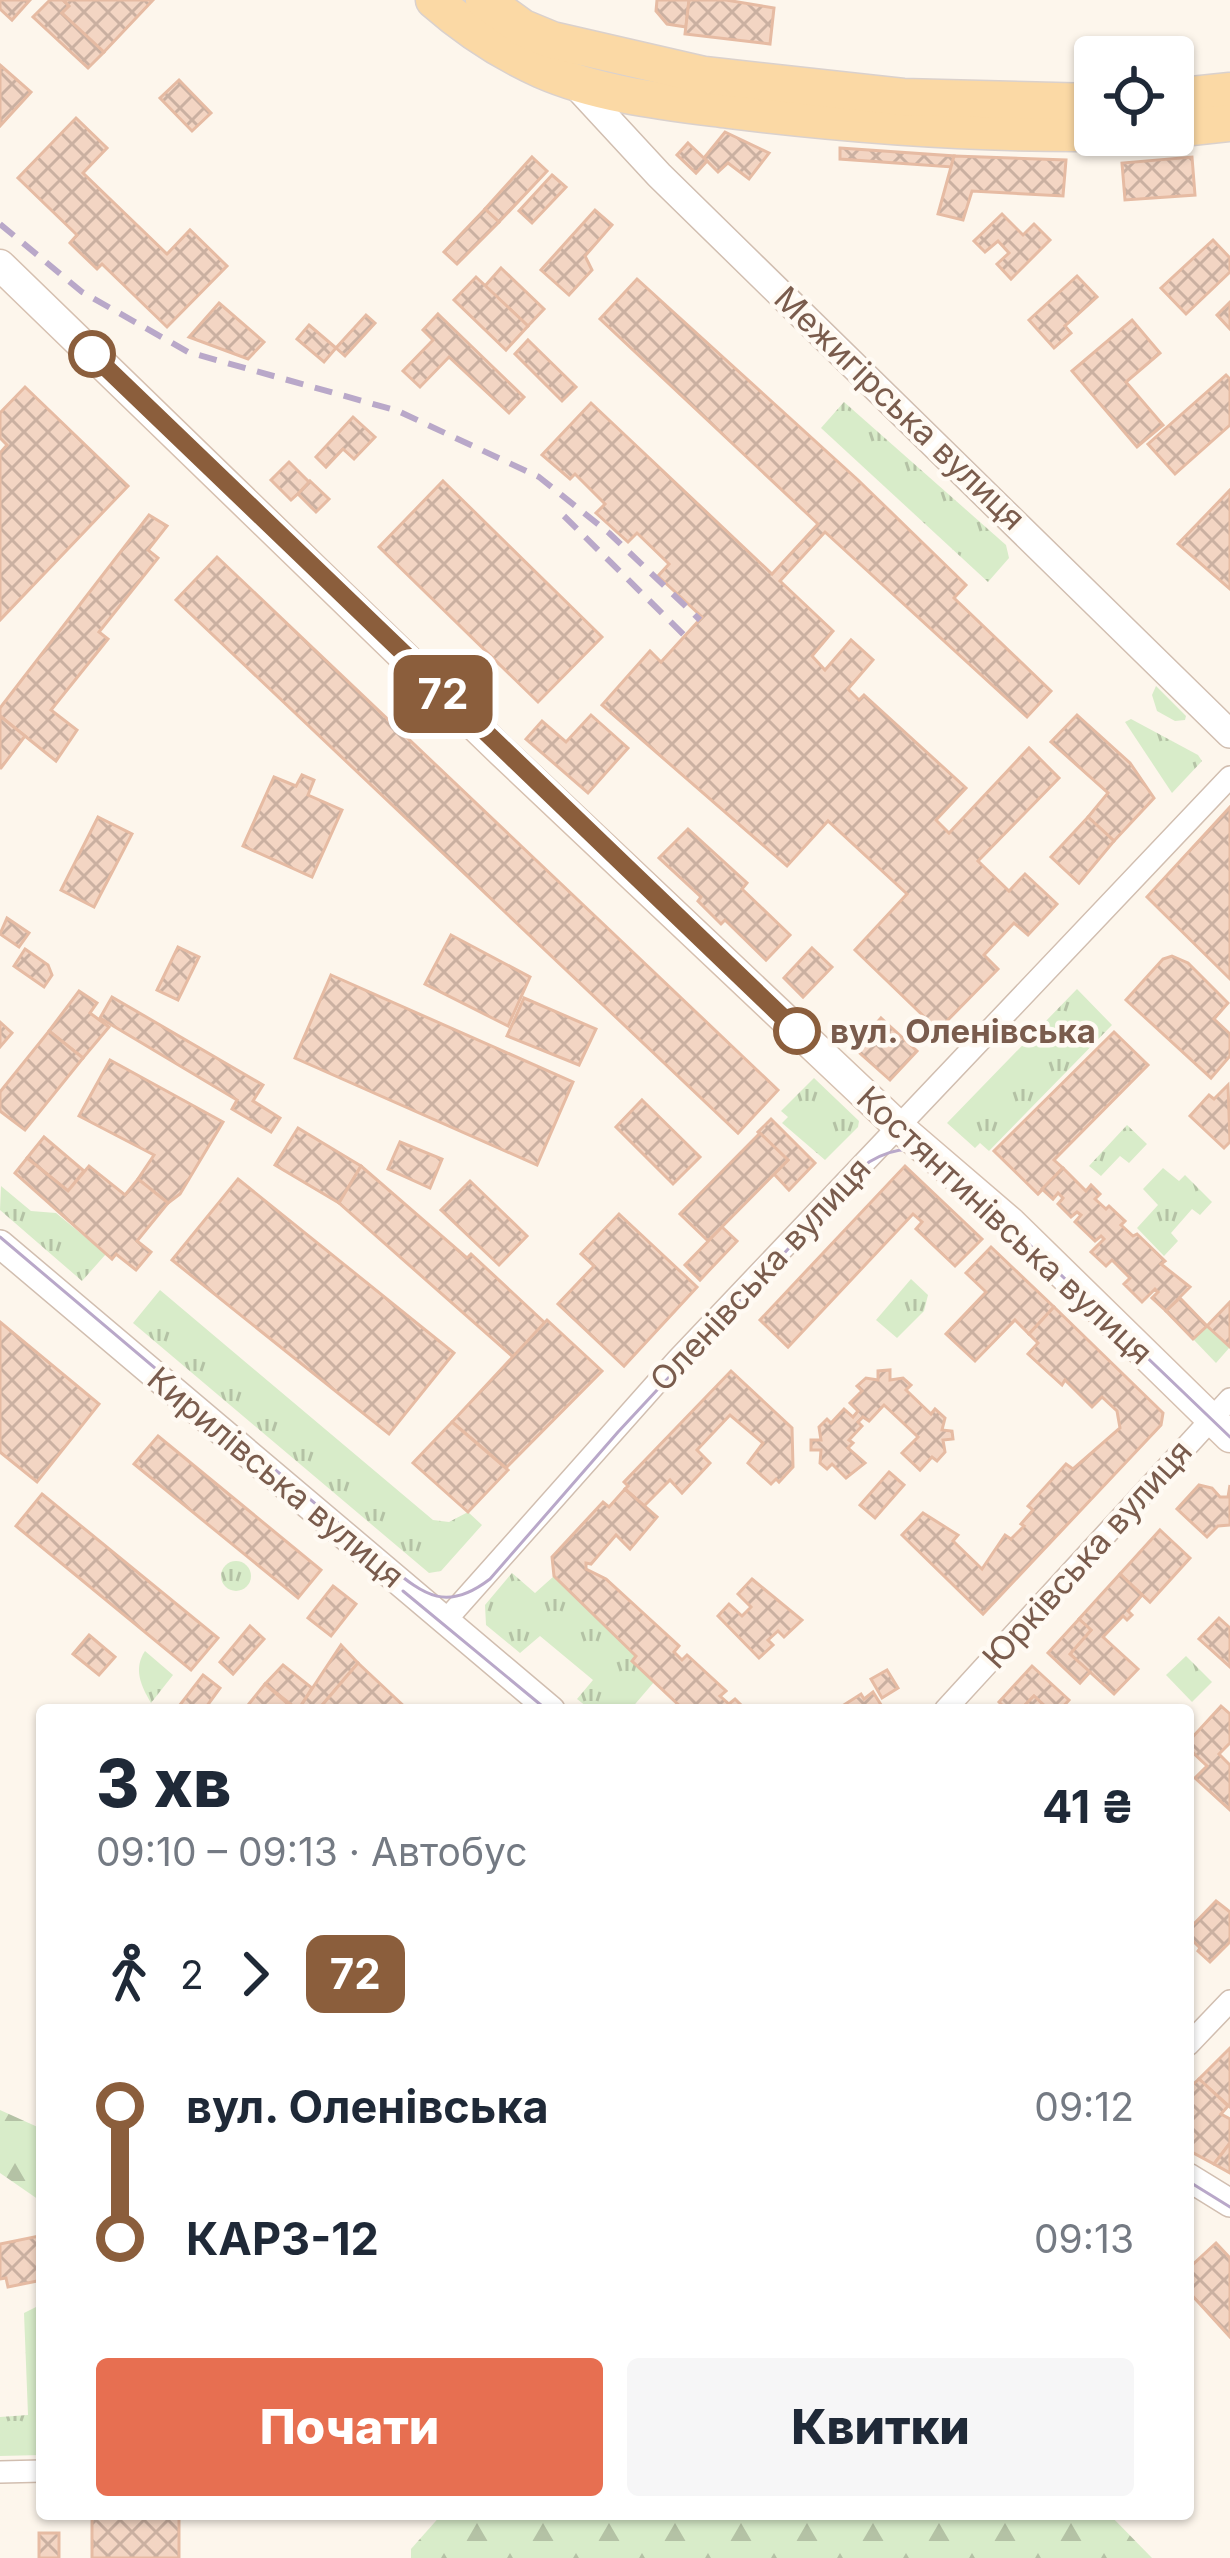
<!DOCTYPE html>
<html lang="uk">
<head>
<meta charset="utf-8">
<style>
  body { margin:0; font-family:Inter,sans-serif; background:#f6f6f7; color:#1f2937; height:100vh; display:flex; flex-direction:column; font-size:45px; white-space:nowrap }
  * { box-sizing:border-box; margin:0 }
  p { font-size:39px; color:#747a83 }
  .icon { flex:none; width:66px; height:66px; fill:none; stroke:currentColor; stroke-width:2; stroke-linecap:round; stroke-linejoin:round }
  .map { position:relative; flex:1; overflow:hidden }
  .side { position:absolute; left:36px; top:1704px; width:1158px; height:816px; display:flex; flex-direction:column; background:#fff; border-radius:12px; box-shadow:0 3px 9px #0004 }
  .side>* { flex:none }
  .badge { padding:0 24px; border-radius:18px; font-size:42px; line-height:78px }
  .fabs { position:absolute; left:1074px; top:36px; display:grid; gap:24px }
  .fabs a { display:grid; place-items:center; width:120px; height:120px; border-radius:12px; background:#fff; box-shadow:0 3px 9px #0004; font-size:60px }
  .map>.badge { position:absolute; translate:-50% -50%; box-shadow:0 0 0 6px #fff }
  .legs { display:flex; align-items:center; gap:18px; height:132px; padding:0 60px; font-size:39px }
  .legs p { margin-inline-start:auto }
  .overview { display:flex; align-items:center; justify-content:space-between; height:204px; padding:0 60px }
  h1 { font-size:66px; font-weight:800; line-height:90px }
  .action { display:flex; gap:24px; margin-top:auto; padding:24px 60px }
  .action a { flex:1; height:138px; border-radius:12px; background:#e76f51; color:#fff; font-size:48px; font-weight:800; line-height:138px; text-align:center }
  .action a+a { background:#f6f6f7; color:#1f2937 }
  ul { padding:0 60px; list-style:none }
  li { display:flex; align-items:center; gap:42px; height:132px; font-size:45px }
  li i { display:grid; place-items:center; width:18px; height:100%; margin:0 15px; background:currentColor }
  li i::after { content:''; width:30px; height:30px; margin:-15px; border:9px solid; border-radius:50%; background:#fff }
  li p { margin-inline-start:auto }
  li:first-child i { background:linear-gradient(#0000 50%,currentColor 0) }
  li:last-child i { background:linear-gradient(currentColor 50%,#0000 0) }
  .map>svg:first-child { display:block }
  .grass { fill:url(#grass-tufts) }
  .forest { fill:url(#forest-firs) }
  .building { fill:url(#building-cross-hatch); stroke:#e6bba3; stroke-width:3 }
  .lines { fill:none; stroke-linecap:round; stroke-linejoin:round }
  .minor-casing { stroke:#d1beb0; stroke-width:24 }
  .tertiary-casing { stroke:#d1beb0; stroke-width:30 }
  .secondary-casing { stroke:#d6c0b0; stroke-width:33 }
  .primary-casing { stroke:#dad1cd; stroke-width:39 }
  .minor { stroke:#fff; stroke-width:21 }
  .tertiary { stroke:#fff; stroke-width:27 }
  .secondary { stroke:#fff; stroke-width:30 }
  .primary { stroke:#fbd9a5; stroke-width:36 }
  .tram { stroke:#b9a8c9; stroke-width:3 }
  .rail { stroke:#b9a8c9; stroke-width:6; stroke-dasharray:18 12; stroke-linecap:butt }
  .line-1-casing { stroke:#fff; stroke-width:27 }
  .line-1 { stroke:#8b5e3c; stroke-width:18 }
  .stop-1-dot { fill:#fff; stroke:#8b5e3c; stroke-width:6 }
  .labels { text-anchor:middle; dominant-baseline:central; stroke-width:9; stroke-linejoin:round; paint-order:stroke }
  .street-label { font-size:33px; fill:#7a5c4d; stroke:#fffaf3 }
  .stop-label { font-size:33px; font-weight:bold; fill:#7a5c4d; stroke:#fffaf3; text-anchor:start }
</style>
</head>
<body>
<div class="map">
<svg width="1230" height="2558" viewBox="0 0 1230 2558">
  <defs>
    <pattern id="grass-tufts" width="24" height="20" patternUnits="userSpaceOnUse" patternTransform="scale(3)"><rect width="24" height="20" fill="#d8ecc9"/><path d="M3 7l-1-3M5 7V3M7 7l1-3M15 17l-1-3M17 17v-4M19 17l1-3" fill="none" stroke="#b4c2a5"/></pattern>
    <pattern id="forest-firs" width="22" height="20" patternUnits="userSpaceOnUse" patternTransform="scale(3)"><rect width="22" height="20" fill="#d8ecc9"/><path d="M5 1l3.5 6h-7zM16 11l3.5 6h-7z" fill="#b4c2a5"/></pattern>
    <pattern id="building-cross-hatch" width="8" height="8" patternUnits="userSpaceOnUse" patternTransform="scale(3)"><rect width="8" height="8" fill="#f3d5c3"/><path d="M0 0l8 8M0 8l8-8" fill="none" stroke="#cab0a1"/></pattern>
  </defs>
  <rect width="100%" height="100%" fill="#fdf6ec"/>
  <g class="grass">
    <path d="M844 402 1006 545 1009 558 988 582 821 428Z"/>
    <path d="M1156 686 1186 716 1185 720 1175 721 1157 711 1152 695Z"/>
    <path d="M1131 719 1198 755 1202 761 1172 793 1125 722Z"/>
    <path d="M1077 989 1112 1025 989 1151 980 1143 975 1148 947 1123Z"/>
    <path d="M814 1078 859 1121 858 1127 825 1160 782 1123 788 1117 781 1111Z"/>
    <path d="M1127 1125 1147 1144 1129 1163 1120 1156 1101 1176 1089 1166Z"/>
    <path d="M1163 1168 1179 1181 1185 1175 1212 1202 1200 1215 1192 1209 1171 1233 1178 1241 1164 1256 1137 1228 1158 1205 1143 1189Z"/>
    <path d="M1 1186 31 1211 56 1213 106 1254 82 1281 0 1210Z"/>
    <path d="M911 1279 928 1295 924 1311 897 1338 876 1320Z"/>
    <path d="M160 1290 433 1520 449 1522 468 1512 482 1525 441 1571 429 1573 133 1323Z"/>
    <path d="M1207 1326 1230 1347 1216 1363 1193 1339Z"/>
    <circle cx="236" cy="1576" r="15"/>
    <path d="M512 1573 535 1593 554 1576 636 1656 633 1661 654 1682 630 1710H591L577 1699 593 1680 540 1636 520 1653 486 1625 485 1605Z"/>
    <path d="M145 1651 173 1675 151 1703C141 1686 133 1669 145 1651Z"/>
    <path d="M1186 1656 1212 1682 1192 1702 1166 1675Z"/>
    <path d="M42 2304V2455L0 2456V2417L28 2415 24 2313Z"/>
  </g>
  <g class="forest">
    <path d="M0 2110 42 2129V2202L0 2173Z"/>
    <path d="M442 2514H1109L1152 2558H411V2549Z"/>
  </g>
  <g class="building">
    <path d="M0 0H30L12 20 0 9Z"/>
    <path d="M50 0H63L69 6 62 13 104 52 88 68 33 17Z"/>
    <path d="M63 0H153L104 52 62 13 69 6Z"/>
    <path d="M657 0H689L686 27 667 24 656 11Z"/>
    <path d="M689 0H726L774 8 770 44 685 34Z"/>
    <path d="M0 65 31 92 0 126Z"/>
    <path d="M179 80 211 113 192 131 160 98Z"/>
    <path d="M76 118 107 148 83 173 167 254 190 230 227 266 167 327 102 264 97 269 70 243 77 235 18 178Z"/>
    <path d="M725 132 769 153 749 179 728 163 718 172 704 158Z"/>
    <path d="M688 143 707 161 696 173 677 155Z"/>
    <path d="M840 148 954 156 952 167 840 159Z"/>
    <path d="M954 156 1066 160 1063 196 972 191 963 220 938 214Z"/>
    <path d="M532 157 547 171 499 222 485 209Z"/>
    <path d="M1192 157 1195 195 1125 200 1122 163Z"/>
    <path d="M552 175 566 187 532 223 519 211Z"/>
    <path d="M485 209 499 222 457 264 444 252Z"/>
    <path d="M595 210 612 225 585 256 592 270 569 295 541 270Z"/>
    <path d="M1002 214 1023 235 1034 224 1050 240 1011 279 997 264 1009 253 998 241 985 252 974 241Z"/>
    <path d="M1213 240 1230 258V272L1186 314 1161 288Z"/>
    <path d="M501 268 544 309 528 326 485 286Z"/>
    <path d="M1077 276 1097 297 1065 326 1071 333 1054 348 1029 320Z"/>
    <path d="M476 277 528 326 506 350 454 300Z"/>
    <path d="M637 279 858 480 966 585 954 598 1051 691 1027 717 825 532 780 581 833 631 812 656 825 670 851 640 873 660 848 689 859 700 864 695 966 788 936 820 949 833 1029 748 1059 778 978 861 1009 891 1025 874 1057 904 1028 935 1014 923 984 955 998 969 938 1030 855 950 907 894 828 821 787 866 602 705 650 651 661 662 702 617 658 576 669 564 637 533 628 542 596 513 605 504 575 474 570 479 542 455 591 403 772 574 818 524 600 319Z"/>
    <path d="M1230 302V329L1217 315Z"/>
    <path d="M219 303 264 342 248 359 189 337Z"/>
    <path d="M438 314 524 397 509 413 449 357 420 387 403 371 433 340 423 330Z"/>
    <path d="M366 315 375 323 345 356 336 348Z"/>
    <path d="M1132 320 1160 353 1126 382 1163 425 1137 447 1072 371Z"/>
    <path d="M309 325 336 348 324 362 297 339Z"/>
    <path d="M528 340 576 387 562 401 515 354Z"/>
    <path d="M1226 375 1230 379V425L1175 474 1148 444Z"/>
    <path d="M25 387 128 486 0 620V453L7 445 0 438V413Z"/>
    <path d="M353 417 375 437 354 459 343 449 326 467 316 457Z"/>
    <path d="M289 462 310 483 291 500 271 480Z"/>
    <path d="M310 481 329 499 316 512 298 494Z"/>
    <path d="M443 481 602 637 538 702 379 547Z"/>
    <path d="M1230 490V589L1178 544Z"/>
    <path d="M149 515 167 526 148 550 158 558 99 632 108 639 51 710 77 730 56 761 0 716V708Z"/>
    <path d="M217 557 778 1090 738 1133 176 600Z"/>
    <path d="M591 715 628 748 588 793 526 739 542 721 566 742Z"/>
    <path d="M1077 715 1130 763 1154 798 1114 841 1088 817 1108 793 1051 742Z"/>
    <path d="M0 716 25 736 1 768H0Z"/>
    <path d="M302 775 314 780 308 795 342 810 312 877 243 846 274 777 296 786Z"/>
    <path d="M1230 807V979L1147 897Z"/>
    <path d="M98 817 132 834 94 907 61 890Z"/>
    <path d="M1088 817 1114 841 1079 883 1051 857Z"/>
    <path d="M688 829 747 883 742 889 790 935 766 960 725 920 721 924 698 901 701 897 659 858Z"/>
    <path d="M7 918 29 933 19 947 0 934Z"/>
    <path d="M451 935 530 977 508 1026 425 984Z"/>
    <path d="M178 947 199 957 178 1000 157 990Z"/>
    <path d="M812 948 832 967 803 997 784 978Z"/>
    <path d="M25 949 48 965 52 975 44 987 14 966Z"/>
    <path d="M1172 956 1188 963 1228 1003 1214 1019 1230 1034V1056L1211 1078 1126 1000 1163 959Z"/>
    <path d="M331 975 573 1082 537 1165 295 1058Z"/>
    <path d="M79 991 97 1003 90 1013 109 1027 83 1058 49 1031Z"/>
    <path d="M112 997 263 1085 253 1101 280 1118 271 1132 232 1109 237 1100 100 1018Z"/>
    <path d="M524 998 596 1029 579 1065 507 1036Z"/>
    <path d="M881 1018 917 1051 890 1080 854 1048Z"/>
    <path d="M0 1022 12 1033 0 1047Z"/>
    <path d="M49 1031 83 1058 25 1130 0 1111V1092Z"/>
    <path d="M1114 1032 1148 1065 1054 1160 1063 1168 1038 1194 994 1151Z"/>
    <path d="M110 1060 223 1122 180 1194 168 1203 138 1179 154 1155 79 1116Z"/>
    <path d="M1228 1085 1230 1142 1224 1148 1190 1116 1209 1095 1214 1099Z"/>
    <path d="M642 1100 700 1157 673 1184 616 1127Z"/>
    <path d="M771 1119 815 1163 789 1190 774 1174 788 1160 758 1132Z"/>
    <path d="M298 1128 361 1166 339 1203 275 1165Z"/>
    <path d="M760 1133 788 1160 708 1241 680 1214Z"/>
    <path d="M44 1137 84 1171 68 1191 27 1158Z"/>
    <path d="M400 1142 442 1159 430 1188 388 1169Z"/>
    <path d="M27 1158 68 1191 89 1166 125 1195 138 1179 168 1203 137 1241 151 1252 136 1270 116 1254 112 1259 15 1173Z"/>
    <path d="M361 1166 467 1258 471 1254 545 1323 513 1357 339 1203Z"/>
    <path d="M905 1166 982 1239 955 1266 916 1229 922 1222 913 1214 788 1347 760 1320Z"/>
    <path d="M1063 1168 1086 1191 1091 1185 1100 1194 1095 1199 1106 1209 1109 1206 1125 1221 1121 1225 1133 1236 1137 1234 1165 1261 1161 1264 1190 1287 1166 1311 1152 1298 1158 1292 1155 1289 1142 1302 1124 1284 1130 1278 1112 1260 1106 1266 1091 1252 1104 1239 1101 1236 1095 1241 1075 1222 1081 1215 1077 1212 1071 1217 1058 1204 1063 1198 1058 1193 1053 1199 1042 1189Z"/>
    <path d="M238 1179 454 1353 389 1434 172 1260Z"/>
    <path d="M470 1181 527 1236 499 1265 441 1210Z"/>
    <path d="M619 1214 697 1287 624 1366 558 1304 594 1266 581 1254Z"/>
    <path d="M722 1227 737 1241 700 1280 685 1265Z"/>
    <path d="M991 1247 1054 1307 1029 1334 1015 1320 975 1361 946 1334 986 1292 966 1273Z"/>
    <path d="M1180 1298 1207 1326 1193 1339 1166 1311Z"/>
    <path d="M1230 1302V1347L1207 1326Z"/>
    <path d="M1054 1307 1163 1413 1161 1425 983 1614 902 1535 923 1513 958 1535 953 1541 982 1569 1005 1535 1011 1539 1024 1526 1021 1524 1033 1510 1028 1506 1066 1464 1073 1469 1120 1428 1117 1411 1102 1397 1092 1407 1065 1380 1062 1385 1028 1354 1038 1343 1029 1334Z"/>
    <path d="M547 1320 602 1371 506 1468 452 1422Z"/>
    <path d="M0 1322 99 1404 37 1482 0 1452Z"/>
    <path d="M890 1370V1380L903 1378 911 1385 906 1390 931 1414 935 1409 945 1418 942 1430 952 1431 953 1439 943 1440 945 1452 937 1461 932 1457 920 1470 902 1453 918 1437 884 1405 869 1421 863 1417 858 1422 862 1426 849 1440 853 1443 848 1448 865 1463 846 1478 832 1464 827 1469 820 1463 821 1450H811V1440H821L819 1427 827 1419 831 1423 844 1409 853 1417 858 1411 850 1403 862 1391 857 1386 866 1378 878 1380V1371Z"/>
    <path d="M731 1371 792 1428 793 1467 779 1482 776 1479 771 1484 748 1463 763 1443 730 1415 697 1450 710 1463 682 1493 670 1480 644 1506 625 1489 628 1486 624 1482Z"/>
    <path d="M452 1422 508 1470 468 1512 413 1463Z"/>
    <path d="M158 1436 321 1570 298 1598 134 1464Z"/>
    <path d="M889 1472 904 1485 875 1518 860 1505Z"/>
    <path d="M1199 1485 1212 1488 1220 1497H1228L1230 1485V1525L1218 1526 1207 1537 1177 1509Z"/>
    <path d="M625 1489 657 1517 630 1549 616 1535 591 1564 586 1563V1569L606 1579 679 1646 674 1652 682 1660 687 1655 726 1691 720 1696 729 1704 735 1699 746 1710H684L632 1661 636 1656 554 1576 552 1557 603 1502 609 1507Z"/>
    <path d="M42 1494 218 1638 191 1670 16 1526Z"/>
    <path d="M1160 1530 1190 1558 1150 1602 1120 1574Z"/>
    <path d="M1120 1574 1142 1595 1128 1611 1132 1615 1127 1620 1123 1616 1103 1637 1138 1669 1114 1694 1070 1654 1091 1630 1079 1619Z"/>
    <path d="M752 1579 802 1620 784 1637 778 1631 768 1640 773 1645 759 1658 718 1616 729 1604 742 1616 751 1607 738 1594Z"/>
    <path d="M333 1586 356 1604 331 1636 308 1618Z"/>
    <path d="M1219 1618 1230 1628V1667L1199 1639Z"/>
    <path d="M1079 1619 1091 1630 1070 1654 1090 1672 1080 1683 1048 1653Z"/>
    <path d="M250 1626 264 1639 233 1674 220 1662Z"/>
    <path d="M89 1635 115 1657 99 1675 73 1654Z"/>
    <path d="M341 1645 358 1663 318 1710H298Z"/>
    <path d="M358 1663 408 1710H318Z"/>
    <path d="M283 1665 312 1688 298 1710 265 1684Z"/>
    <path d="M1032 1666 1069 1700 1060 1710H1049L1034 1696 1020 1710H1007L999 1702Z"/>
    <path d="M887 1670 898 1688 882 1698 871 1679Z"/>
    <path d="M203 1675 220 1688 204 1710H176Z"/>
    <path d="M265 1684 295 1710H244Z"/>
    <path d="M873 1692 883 1708 880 1710H836L861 1694 864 1699Z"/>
    <path d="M1034 1696 1049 1710H1020Z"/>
    <path d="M1221 1706 1230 1714V1743L1219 1754 1230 1765V1810L1195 1778 1207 1766 1188 1748V1742Z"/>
    <path d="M1216 1901 1230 1912V1942L1210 1962 1198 1951 1200 1948 1188 1936V1930Z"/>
    <path d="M1230 2048V2107L1199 2079Z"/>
    <path d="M1199 2079 1228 2106 1221 2114 1230 2119V2143L1214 2164 1188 2150V2089Z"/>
    <path d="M1230 2143V2173L1214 2164Z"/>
    <path d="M39 2236 42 2280 8 2287 6 2278 0 2279V2244Z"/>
    <path d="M1216 2243 1230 2258V2337L1188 2291V2269Z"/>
    <rect x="92" y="2514" width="87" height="44"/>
    <rect x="39" y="2533" width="20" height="25"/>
  </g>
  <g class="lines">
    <defs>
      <g id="minor">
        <path d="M446 1620 678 1359 1230 777"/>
        <path d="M945 1710 1230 1399"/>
        <path d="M1188 2045 1230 2001"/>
        <path d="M0 2472 42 2471"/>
      </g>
      <g id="tertiary">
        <path d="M573 82 659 175 1230 734"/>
        <path d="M0 1244 551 1710"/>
        <path d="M1188 2177 1230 2203"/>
      </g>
      <path id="secondary" d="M0 265 499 749 899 1127 1011 1223 1230 1437"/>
      <g id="primary">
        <path d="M434 0C467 29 502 52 542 70 599 95 667 102 729 110 851 125 973 134 1095 133"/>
        <path d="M484 0 523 28 552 40 704 75 903 97 1095 102"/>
        <path d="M1173 97 1230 91"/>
        <path d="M1173 129 1230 123"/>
      </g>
    </defs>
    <use href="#minor" class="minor-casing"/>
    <use href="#tertiary" class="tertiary-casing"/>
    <use href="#secondary" class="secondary-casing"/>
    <use href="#primary" class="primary-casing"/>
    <use href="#minor" class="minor"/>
    <use href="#tertiary" class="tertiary"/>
    <use href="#secondary" class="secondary"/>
    <use href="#primary" class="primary"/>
    <g class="tram">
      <path d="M0 1237 389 1566C425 1596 447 1612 490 1579L618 1432 869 1162C892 1148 915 1144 939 1158L1230 1437"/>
      <path d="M403 1591 547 1710"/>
      <path d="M1188 2181 1230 2207"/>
    </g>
    <g class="rail">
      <path d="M0 224 82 292 188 352 398 411 539 477 609 533 700 620"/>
      <path d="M564 516 685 636"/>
    </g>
  </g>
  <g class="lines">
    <defs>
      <path id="line-1" d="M92 354 797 1031"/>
    </defs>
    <use href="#line-1" class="line-1-casing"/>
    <use href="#line-1" class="line-1"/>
  </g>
  <g class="stop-1-dot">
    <circle cx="92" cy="354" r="21"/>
    <circle cx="797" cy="1031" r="21"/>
  </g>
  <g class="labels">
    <g class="street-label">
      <text transform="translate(900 408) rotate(44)">Межигірська вулиця</text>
      <text transform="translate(1005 1225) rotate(43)">Костянтинівська вулиця</text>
      <text transform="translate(760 1274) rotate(-47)">Оленівська вулиця</text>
      <text transform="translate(276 1477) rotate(40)">Кирилівська вулиця</text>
      <text transform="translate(1087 1554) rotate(-48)">Юрківська вулиця</text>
    </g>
    <g class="stop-label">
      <text x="830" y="1031">вул. Оленівська</text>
    </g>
  </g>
</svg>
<div class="fabs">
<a><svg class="icon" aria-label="locate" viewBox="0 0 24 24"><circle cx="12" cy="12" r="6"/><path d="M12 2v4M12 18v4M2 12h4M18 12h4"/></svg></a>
</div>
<b class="badge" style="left:443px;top:694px;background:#8b5e3c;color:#fff">72</b>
<section class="side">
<div class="overview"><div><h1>3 хв</h1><p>09:10 – 09:13 · Автобус</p></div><b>41 ₴</b></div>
<div class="legs"><svg class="icon" aria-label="walk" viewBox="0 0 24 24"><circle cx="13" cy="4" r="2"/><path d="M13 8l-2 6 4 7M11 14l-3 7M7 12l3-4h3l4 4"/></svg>2<svg class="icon" aria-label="forward" viewBox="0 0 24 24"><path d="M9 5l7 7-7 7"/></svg><b class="badge" style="background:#8b5e3c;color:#fff">72</b></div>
<ul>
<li><i style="color:#8b5e3c"></i><b>вул. Оленівська</b><p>09:12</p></li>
<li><i style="color:#8b5e3c"></i><b>КАРЗ-12</b><p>09:13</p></li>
</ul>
<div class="action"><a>Почати</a><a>Квитки</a></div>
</section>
</div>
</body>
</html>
